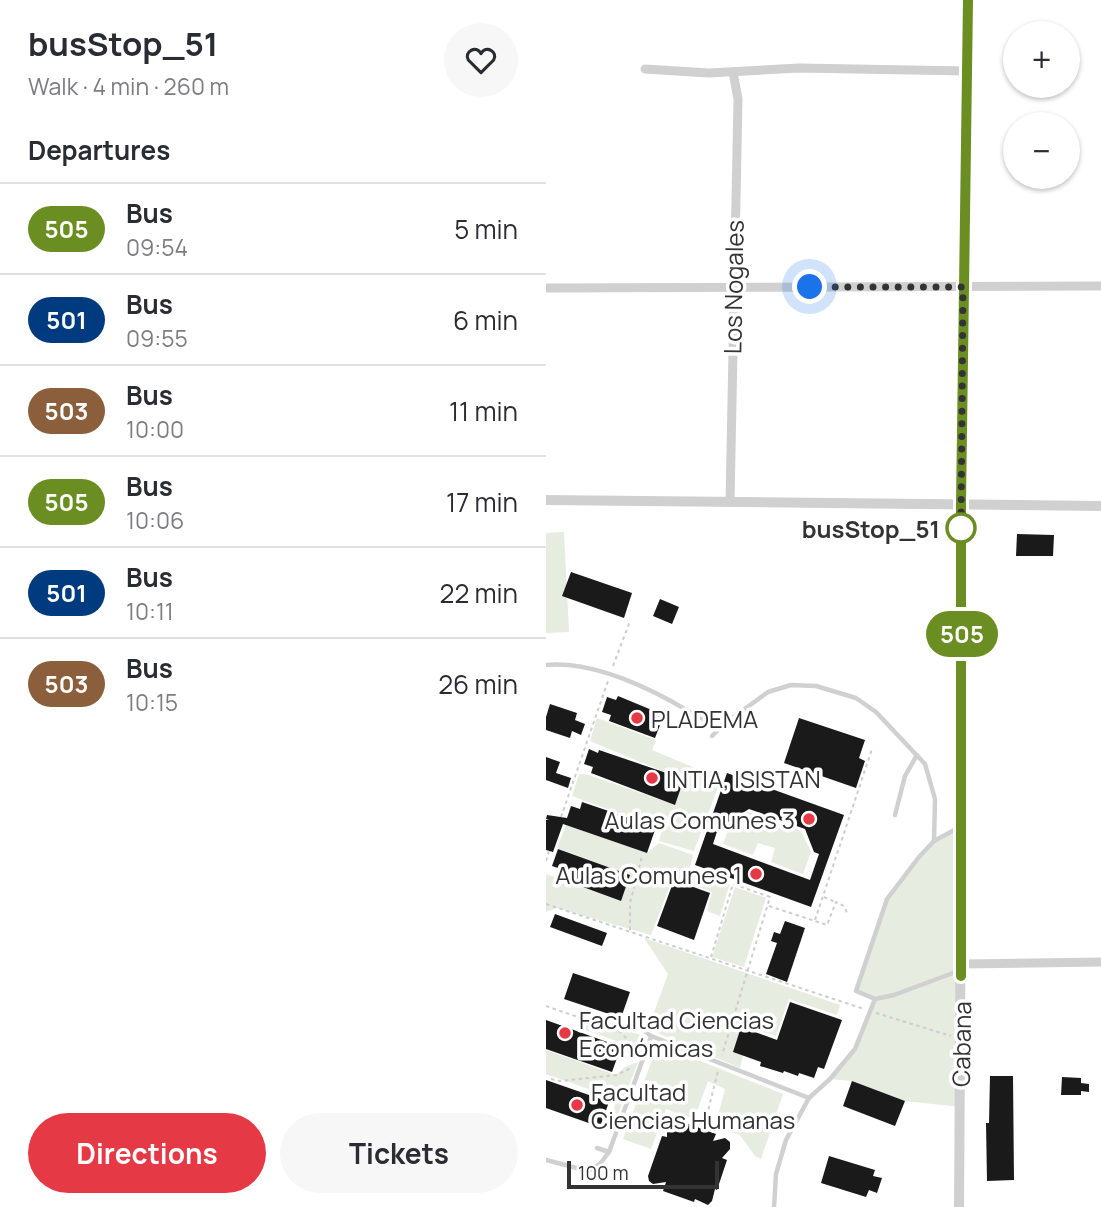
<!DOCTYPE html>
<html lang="en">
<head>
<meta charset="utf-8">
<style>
  body { margin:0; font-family:Manrope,sans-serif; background:#f7f7f7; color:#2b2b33; height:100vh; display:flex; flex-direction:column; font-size:26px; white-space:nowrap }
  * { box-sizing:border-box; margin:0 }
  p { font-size:23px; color:#7c7c81 }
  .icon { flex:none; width:38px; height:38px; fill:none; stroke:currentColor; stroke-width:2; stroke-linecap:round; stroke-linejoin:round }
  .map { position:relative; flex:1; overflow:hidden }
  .side { display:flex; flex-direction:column; background:#fff; width:546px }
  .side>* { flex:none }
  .badge { padding:0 14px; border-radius:23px; font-size:24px; line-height:46px }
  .fabs { position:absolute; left:457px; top:21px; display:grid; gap:14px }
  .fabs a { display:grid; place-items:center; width:77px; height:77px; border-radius:50%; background:#fff; box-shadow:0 2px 5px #0004; font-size:35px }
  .scale { position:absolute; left:21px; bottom:18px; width:152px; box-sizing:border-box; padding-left:7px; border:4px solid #333; border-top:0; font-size:19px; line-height:24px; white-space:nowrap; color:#333; -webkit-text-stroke:5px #fff; paint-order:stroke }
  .you { position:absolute; width:35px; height:35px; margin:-18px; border:5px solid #fff; border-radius:50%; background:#1a73e8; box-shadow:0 0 0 10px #1a73e833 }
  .map>.badge { position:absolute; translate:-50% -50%; box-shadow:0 0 0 4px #fff }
  h2 { padding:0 28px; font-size:26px; line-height:63px }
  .round { display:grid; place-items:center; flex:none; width:74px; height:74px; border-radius:37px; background:#f7f7f7 }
  .headline { display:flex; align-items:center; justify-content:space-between; height:119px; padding:0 28px }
  h1 { font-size:33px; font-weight:700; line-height:52px }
  .primary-button { display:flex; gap:14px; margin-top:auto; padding:14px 28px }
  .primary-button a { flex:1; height:80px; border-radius:42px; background:#e63946; color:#fff; font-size:28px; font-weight:700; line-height:80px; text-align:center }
  .primary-button a+a { background:#f7f7f7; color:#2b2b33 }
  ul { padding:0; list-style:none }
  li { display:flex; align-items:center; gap:21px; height:91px; padding:0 28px; border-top:2px solid #e1e1e2 }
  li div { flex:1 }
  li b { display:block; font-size:26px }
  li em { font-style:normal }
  li .badge { min-width:77px; font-weight:700; text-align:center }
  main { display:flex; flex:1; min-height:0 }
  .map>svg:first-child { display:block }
  .green { fill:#e6ecdf }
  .building { fill:#1a1a1a; fill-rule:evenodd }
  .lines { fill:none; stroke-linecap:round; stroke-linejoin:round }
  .path { stroke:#cdcdcd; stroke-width:2; stroke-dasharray:3.5 3.5; stroke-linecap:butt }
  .service { stroke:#d0d0d0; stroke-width:4.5 }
  .minor { stroke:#d0d0d0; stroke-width:9 }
  .tertiary { stroke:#d0d0d0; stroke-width:10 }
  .line-casing { stroke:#fff; stroke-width:16 }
  .line { stroke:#6b8e23; stroke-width:10 }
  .walk { stroke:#333; stroke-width:7; stroke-dasharray:0 12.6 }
  .stop-dot { fill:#fff; stroke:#6b8e23; stroke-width:3.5 }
  .poi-dot { fill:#e63946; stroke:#fff; stroke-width:2.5 }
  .labels { text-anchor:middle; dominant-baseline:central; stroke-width:7; stroke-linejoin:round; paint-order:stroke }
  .street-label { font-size:24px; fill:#333; stroke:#fff }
  .stop-label { font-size:24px; font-weight:bold; fill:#333; stroke:#fff; text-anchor:end }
  .poi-label { font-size:24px; fill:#333; stroke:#fff; text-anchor:start }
</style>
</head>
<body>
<main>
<section class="side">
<div class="headline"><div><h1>busStop_51</h1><p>Walk · 4 min · 260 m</p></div><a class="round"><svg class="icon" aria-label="heart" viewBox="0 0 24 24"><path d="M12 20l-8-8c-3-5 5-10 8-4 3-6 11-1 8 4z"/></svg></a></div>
<h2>Departures</h2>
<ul>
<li><span class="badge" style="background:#6b8e23;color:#fff">505</span><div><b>Bus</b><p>09:54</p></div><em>5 min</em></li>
<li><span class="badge" style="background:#003b80;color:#fff">501</span><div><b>Bus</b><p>09:55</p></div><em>6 min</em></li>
<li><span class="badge" style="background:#8b5e3c;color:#fff">503</span><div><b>Bus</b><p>10:00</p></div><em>11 min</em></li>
<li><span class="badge" style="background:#6b8e23;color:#fff">505</span><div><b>Bus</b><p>10:06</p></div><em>17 min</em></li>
<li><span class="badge" style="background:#003b80;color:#fff">501</span><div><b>Bus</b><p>10:11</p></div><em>22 min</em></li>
<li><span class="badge" style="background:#8b5e3c;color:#fff">503</span><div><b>Bus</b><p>10:15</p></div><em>26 min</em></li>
</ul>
<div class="primary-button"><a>Directions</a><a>Tickets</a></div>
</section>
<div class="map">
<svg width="555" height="1207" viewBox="0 0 555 1207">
  <rect width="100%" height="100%" fill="#fff"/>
  <g class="green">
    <path d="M18 532 23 632 0 633V533Z"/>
    <path d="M51 718 110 740 106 750 175 779 148 851 113 841 116 829 26 796 33 774 43 775 129 805 138 780 44 741Z"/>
    <path d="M202 812 255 831 265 852 257 874 225 862 229 848 212 843 207 855 177 844 185 822Z"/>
    <path d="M20 825 101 853 113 843 147 855 144 868 184 883 174 916 161 911 166 892 127 878 105 935 11 908 0 912V874L74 901 84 875 11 848Z"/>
    <path d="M416 826 414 1107 359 1101 306 1081 284 1079 309 1049 329 999 310 991 341 899 388 841Z"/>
    <path d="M189 887 220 898 198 967 166 957Z"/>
    <path d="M98 938 294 1005 291 1015 243 999 230 1036 204 1028 194 1068 102 1029 122 974Z"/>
    <path d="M38 1014 97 1036 93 1049 34 1028Z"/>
    <path d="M112 1044 237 1094 215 1159 209 1156 194 1135 169 1127 179 1089 162 1081 148 1119 120 1109 105 1149 77 1139Z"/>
    <path d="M0 1050 70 1075 79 1067 92 1062 69 1122 64 1120 71 1099 0 1074Z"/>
  </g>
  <g class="building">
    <path d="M471 534 508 535 507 556H470Z"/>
    <path d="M25 572 86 593 78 618 16 596Z"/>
    <path d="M114 599 133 607 126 624 107 616Z"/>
    <path d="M72 696 118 715 109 738 63 721 65 715 56 712 61 697 70 700Z"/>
    <path d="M4 704 31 713 29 720 39 724 35 735 26 731 24 738 0 730V717Z"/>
    <path d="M253 718 319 740 313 758 319 761 310 788 238 763Z"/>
    <path d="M43 749 52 753 53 750 138 779 129 805 45 773 47 767 38 764Z"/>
    <path d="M0 757 14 762 10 773 25 778 22 788 0 780Z"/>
    <path d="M181 773 298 815 265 907 149 865ZM203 809 259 829 268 852 273 854 264 880 167 844 175 819 182 822Z"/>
    <path d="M36 802 110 827 101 853 17 824 7 852 0 850V820H3L0 819 1 815 21 818 25 806 34 809Z"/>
    <path d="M12 849 84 875 75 901 15 879 18 870 6 866Z"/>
    <path d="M128 880 164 893 148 940 111 926Z"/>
    <path d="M9 914 61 933 56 946 4 927Z"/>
    <path d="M239 921 259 928 241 982 220 974 231 943 225 941 228 932 234 934Z"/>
    <path d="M27 973 84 992 75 1018 18 999Z"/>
    <path d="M244 1002 296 1020 278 1069 272 1067 268 1078 253 1073 252 1076 238 1071 237 1073 214 1066 215 1062 187 1052 195 1027 231 1040Z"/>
    <path d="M0 1020 75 1047 66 1072 0 1049Z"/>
    <path d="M444 1076H467L468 1180 441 1181 440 1123H443Z"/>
    <path d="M516 1077 535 1078V1083L543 1084V1092L535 1091V1095H515Z"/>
    <path d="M0 1080 63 1102 54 1127 0 1108Z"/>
    <path d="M306 1081 359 1101 349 1126 297 1106Z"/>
    <path d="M126 1120 130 1121 137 1133 140 1123 170 1134 167 1141 179 1138 184 1142V1149L176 1158 181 1160 171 1190 169 1189 166 1201 162 1205 149 1199 148 1202 117 1191 120 1182 107 1184 103 1181 102 1176 116 1136 121 1137V1125Z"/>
    <path d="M283 1156 329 1170 327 1176 336 1178 331 1193 323 1190 320 1197 275 1183Z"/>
  </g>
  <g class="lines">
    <g class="path">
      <path d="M67 666 84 621"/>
      <path d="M15 817 62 681"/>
      <path d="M0 861 3 851"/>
      <path d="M278 897 289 902"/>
      <path d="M0 904 318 1009"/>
      <path d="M223 906 281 925 290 902 298 906 301 913"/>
      <path d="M269 920 326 749"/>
      <path d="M84 930V903L96 856"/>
      <path d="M165 957 187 884 224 897 176 1055"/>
      <path d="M0 1006 75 1032 91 1051"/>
      <path d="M330 1013 405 1036"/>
      <path d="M5 1079 14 1081 71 1075 85 1068"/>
      <path d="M159 1123 172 1071"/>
    </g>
    <g class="service">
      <path d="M0 665C42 661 88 681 125 701 139 709 153 718 168 724H178L222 692 245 685 270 686 310 698 330 712 379 764 389 799 388 841 373 857 341 899 310 991 329 999"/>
      <path d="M166 736 177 725"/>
      <path d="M349 815 359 776 371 755"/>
      <path d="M388 841 412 828"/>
      <path d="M93 1018 95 1028 105 1036 263 1098 284 1079 309 1049 329 999 348 995 415 970"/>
      <path d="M51 1148 63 1152"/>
      <path d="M0 1160 42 1171 54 1164 63 1152 105 1037"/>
      <path d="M228 1207 230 1174 240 1140 263 1098"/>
    </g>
    <g class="minor">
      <path d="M99 69 163 73 253 68 421 71"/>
      <path d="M0 288 555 286"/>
      <path d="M184 502 192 99 187 72"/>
      <path d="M416 964 555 962"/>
    </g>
    <g class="tertiary">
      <path d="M0 500 555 506"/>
      <path d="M413 1207C416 805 415 402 422 0"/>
    </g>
  </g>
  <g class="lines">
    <defs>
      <path id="line" d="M415 976V503L422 0"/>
    </defs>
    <use href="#line" class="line-casing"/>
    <use href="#line" class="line"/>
    <path class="walk" d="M264 287H417L415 528"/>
  </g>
  <circle class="stop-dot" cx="415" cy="528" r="14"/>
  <g class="poi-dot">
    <circle cx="91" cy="718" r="7"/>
    <circle cx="106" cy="778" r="7"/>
    <circle cx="263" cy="819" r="7"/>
    <circle cx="210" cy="874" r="7"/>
    <circle cx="19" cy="1033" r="7"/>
    <circle cx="31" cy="1105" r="7"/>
  </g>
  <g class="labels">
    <g class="street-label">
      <text transform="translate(187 287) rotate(-89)">Los Nogales</text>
      <text transform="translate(415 1044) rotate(-89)">Cabana</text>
    </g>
    <g class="stop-label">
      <text x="394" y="528">busStop_51</text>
    </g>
    <g class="poi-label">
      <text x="105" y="718">PLADEMA</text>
      <text x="120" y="778">INTIA, ISISTAN</text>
      <text x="249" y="819" text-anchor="end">Aulas Comunes 3</text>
      <text x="196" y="874" text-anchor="end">Aulas Comunes 1</text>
      <text x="33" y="1019">Facultad Ciencias<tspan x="33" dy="28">Económicas</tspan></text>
      <text x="45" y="1091">Facultad<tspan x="45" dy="28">Ciencias Humanas</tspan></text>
    </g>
  </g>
</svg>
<div class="fabs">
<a>+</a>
<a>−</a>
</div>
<div class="scale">100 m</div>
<div class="you" style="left:264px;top:287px"></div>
<b class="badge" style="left:416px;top:634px;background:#6b8e23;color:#fff">505</b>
</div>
</main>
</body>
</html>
